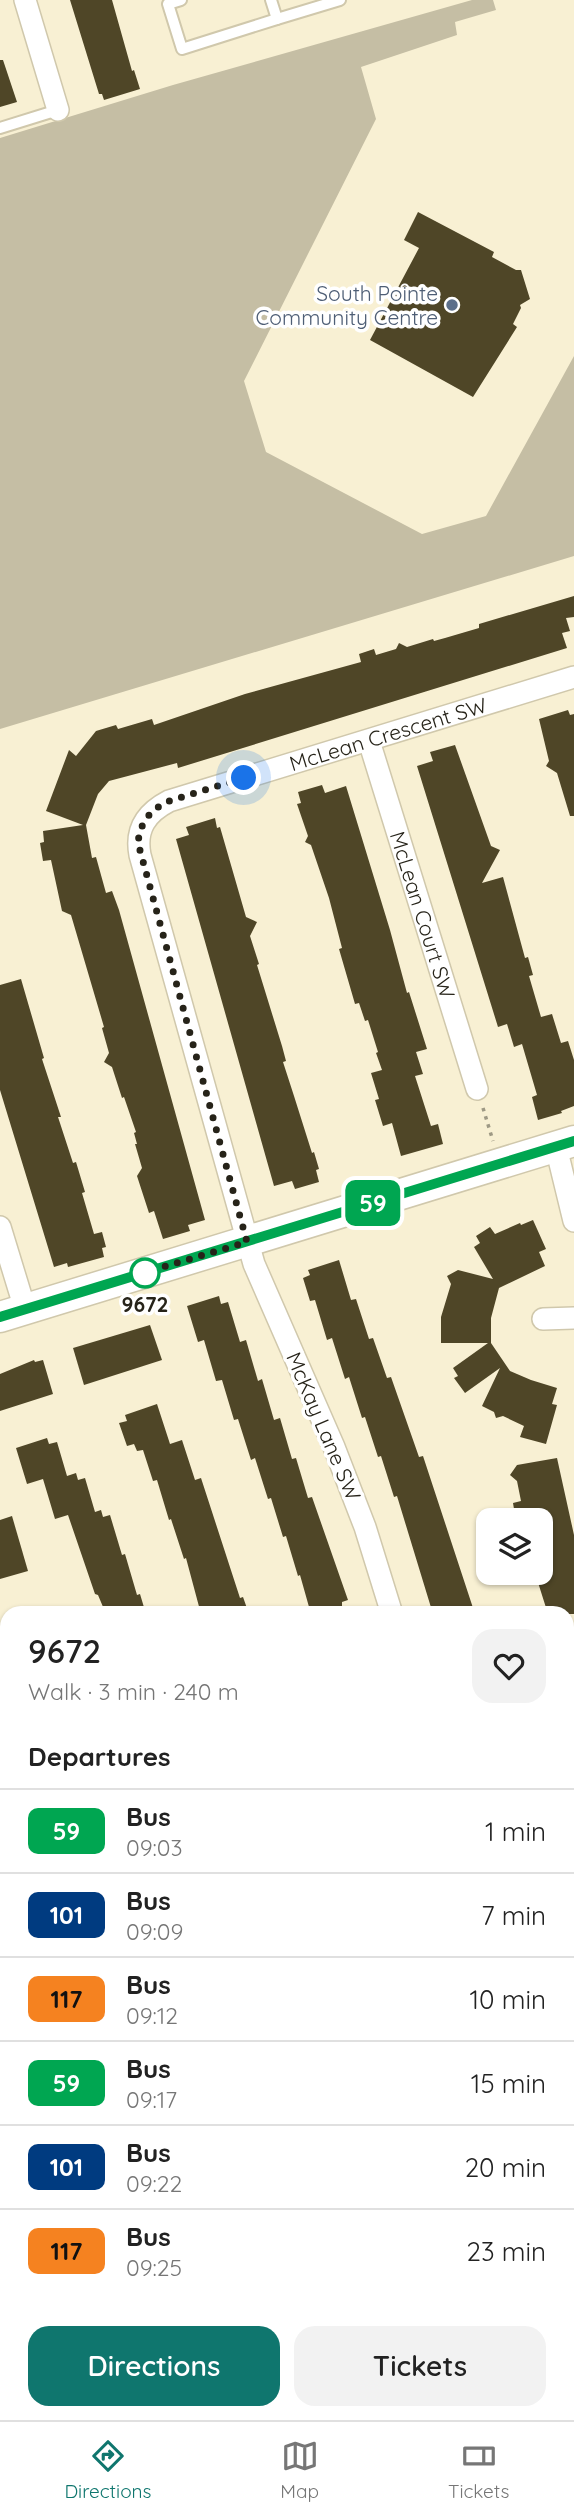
<!DOCTYPE html>
<html lang="en">
<head>
<meta charset="utf-8">
<style>
  body { margin:0; font-family:Quicksand,sans-serif; background:#f2f2f2; color:#222; height:100vh; display:flex; flex-direction:column; font-size:26px; white-space:nowrap }
  * { box-sizing:border-box; margin:0 }
  p { font-size:23px; color:#767676 }
  .icon { flex:none; width:38px; height:38px; fill:none; stroke:currentColor; stroke-width:2; stroke-linecap:round; stroke-linejoin:round }
  .map { position:relative; flex:1; overflow:hidden }
  .drawer { position:absolute; left:0px; top:1606px; width:574px; height:814px; display:flex; flex-direction:column; background:#fff; border-radius:21px 21px 0 0; box-shadow:0 2px 5px #0004 }
  .drawer>* { flex:none }
  .badge { padding:0 14px; border-radius:10px; font-size:24px; line-height:46px }
  .fabs { position:absolute; left:476px; top:1508px; display:grid; gap:14px }
  .fabs a { display:grid; place-items:center; width:77px; height:77px; border-radius:14px; background:#fff; box-shadow:0 2px 5px #0004; font-size:35px }
  .you { position:absolute; width:35px; height:35px; margin:-18px; border:5px solid #fff; border-radius:50%; background:#1a73e8; box-shadow:0 0 0 10px #1a73e833 }
  .map>.badge { position:absolute; translate:-50% -50%; box-shadow:0 0 0 4px #fff }
  h2 { padding:0 28px; font-size:26px; line-height:63px }
  .round { display:grid; place-items:center; flex:none; width:74px; height:74px; border-radius:21px; background:#f2f2f2 }
  .headline { display:flex; align-items:center; justify-content:space-between; height:119px; padding:0 28px }
  h1 { font-size:33px; font-weight:600; line-height:52px }
  .primary-button { display:flex; gap:14px; margin-top:auto; padding:14px 28px }
  .primary-button a { flex:1; height:80px; border-radius:21px; background:#0f766e; color:#fff; font-size:28px; font-weight:600; line-height:80px; text-align:center }
  .primary-button a+a { background:#f2f2f2; color:#222 }
  ul { padding:0; list-style:none }
  li { display:flex; align-items:center; gap:21px; height:84px; padding:0 28px; border-top:2px solid #e0e0e0 }
  li div { flex:1 }
  li b { display:block; font-size:26px }
  li em { font-style:normal }
  li .badge { min-width:77px; font-weight:700; text-align:center }
  .tabs { display:flex; justify-content:space-around; align-items:center; height:98px; border-top:2px solid #e0e0e0; background:#fff; font-size:19px; color:#767676 }
  .tabs a { display:grid; justify-items:center; gap:4px }
  .tabs .active { color:#0f766e }
  .map>svg:first-child { display:block }
  .green { fill:#c5bea4 }
  .building { fill:#4f4627 }
  .lines { fill:none; stroke-linecap:round; stroke-linejoin:round }
  .lane-casing { stroke:#d0c8ac; stroke-width:14 }
  .street-casing { stroke:#d0c8ac; stroke-width:24 }
  .secondary-casing { stroke:#d0c8ac; stroke-width:33 }
  .path { stroke:#9e9984; stroke-width:3.5; stroke-dasharray:3.5 5; stroke-linecap:butt }
  .lane { stroke:#fff; stroke-width:10 }
  .street { stroke:#fff; stroke-width:21 }
  .secondary { stroke:#fff; stroke-width:30 }
  .line-casing { stroke:#fff; stroke-width:16 }
  .line { stroke:#00a651; stroke-width:10 }
  .walk { stroke:#262319; stroke-width:7; stroke-dasharray:0 12.6 }
  .service-dot { fill:#5c6f8a; stroke:#fff; stroke-width:2.5 }
  .stop-dot { fill:#fff; stroke:#00a651; stroke-width:3.5 }
  .labels { text-anchor:middle; dominant-baseline:central; stroke-width:7; stroke-linejoin:round; paint-order:stroke }
  .service-label { font-size:21px; fill:#4e5e75; stroke:#fff; text-anchor:end }
  .street-label { font-size:21px; fill:#262319; stroke:#fff }
  .stop-label { font-size:21px; font-weight:bold; fill:#262319; stroke:#fff }
</style>
</head>
<body>
<div class="map">
<svg width="574" height="2420" viewBox="0 0 574 2420">
  <rect width="100%" height="100%" fill="#f8f0d3"/>
  <g class="green">
    <path d="M472 0H493L496 10 455 22 457 35 361 67 376 119 244 381 266 452 422 534 486 516 574 356V556L0 729V138L173 85Z"/>
    <path d="M0 2126 7 2130V2256L0 2252Z"/>
    <path d="M317 2413H559L572 2420H330Z"/>
  </g>
  <g class="building">
    <path d="M70 0H112L132 71 134 70 140 89 104 100 102 94H99Z"/>
    <path d="M0 60H3L17 102 0 107Z"/>
    <path d="M418 212 494 252 492 257 516 270H521L530 299 520 305 521 308 513 324 517 327 473 397 370 340 419 248 404 240Z"/>
    <path d="M574 596V617L566 618 570 631 562 633 567 648 178 768 177 763 109 781 98 794 86 825 92 858 96 857 106 893 112 891 119 910 205 1220 188 1225 190 1231 163 1239 154 1211 149 1213 137 1176 142 1168 135 1144H137L134 1133 136 1132 124 1097 122 1098 112 1067 104 1062 109 1053 102 1028 104 1027 71 915 62 911 51 860 43 861 40 843 44 842 43 831 83 825 46 811 69 750 76 756 96 731 116 725 118 729 152 719 154 725 245 694 361 662 359 654 374 649 376 655 396 649 399 643 407 647 433 639 434 641 445 638 479 628V624Z"/>
    <path d="M568 710 570 715 574 714V816H570L557 773 546 766 549 761 539 719Z"/>
    <path d="M455 745 491 846 500 850 482 883 503 877 525 958 528 957 533 975 529 976 541 1017 552 1014 561 1043 568 1041 574 1060V1106L561 1111 562 1113 538 1120 532 1097 537 1095 522 1044 514 1047 507 1024 498 1027 417 766 433 761 430 752Z"/>
    <path d="M322 785 325 793 346 786 390 930 407 993 409 992 427 1049 416 1052 423 1074 415 1076 431 1126 438 1124 443 1144 401 1156 392 1123 383 1126 375 1100 379 1099 371 1073 382 1070 376 1053 378 1052 368 1020 365 1021 359 1003 355 1004 339 949 342 948 329 898 311 845 305 842 308 836 297 804 301 803 298 792Z"/>
    <path d="M215 818 217 828 220 827 246 917 257 922 250 936 259 964 257 965 282 1046 286 1061 283 1062 294 1096 312 1153 314 1152 319 1169 316 1170 319 1182 295 1189 292 1181 274 1186 176 839 189 835 186 827Z"/>
    <path d="M21 979 44 1058 42 1059 61 1117H58L73 1163 76 1162 85 1192 82 1193 94 1234 102 1232 106 1247 102 1248 104 1257 68 1267 67 1263 54 1267 0 1090V985Z"/>
    <path d="M533 1220 546 1249 539 1252 545 1266 499 1288 491 1318V1343L510 1371 531 1380 557 1388 552 1404 557 1405 546 1444 520 1437 524 1426 503 1416 496 1418 494 1412 482 1406 500 1368 465 1393 454 1378 458 1376 453 1368 488 1343H441V1317L451 1284 447 1276 458 1270 493 1279 474 1247 480 1243 476 1236 490 1227 495 1234 520 1223 521 1225Z"/>
    <path d="M339 1260 351 1300 356 1299 369 1339 373 1338 387 1378 391 1377 419 1457 423 1456 475 1614H433L397 1496 394 1497 381 1456 378 1457 365 1417 362 1418 349 1377 345 1379 332 1338 327 1340 315 1300 310 1301 303 1278 310 1275 308 1270Z"/>
    <path d="M219 1296 221 1304 228 1302 240 1342 246 1340 258 1381 262 1379 274 1420 280 1418 292 1459 296 1458 308 1498 312 1497 348 1600 342 1602V1609L329 1614H311L300 1575 298 1576 286 1536 283 1537 271 1498 268 1499 255 1458 251 1460 238 1419 234 1420 222 1380 216 1381 204 1340 198 1342 187 1306Z"/>
    <path d="M150 1325 162 1360 84 1385 73 1348Z"/>
    <path d="M34 1360 35 1362 43 1360 53 1394 0 1411V1374Z"/>
    <path d="M157 1404 170 1444 182 1440 195 1480 201 1478 240 1598 243 1597 249 1614H201L186 1558 184 1559 171 1519 169 1520 157 1480 153 1481 143 1450 137 1451 134 1444 127 1446 119 1423 127 1421 125 1415Z"/>
    <path d="M47 1438 49 1444 57 1442 67 1476 76 1473 78 1480 85 1478 95 1512 101 1510 103 1517 110 1515 122 1555 125 1554 137 1595 140 1594 146 1614H106L98 1595 95 1594 68 1515 55 1519 43 1479 27 1484 16 1448Z"/>
    <path d="M557 1458 574 1535V1614H548L535 1573H541V1521H516L513 1503 521 1501 517 1481 510 1475 517 1465Z"/>
    <path d="M12 1516 28 1571 0 1579V1520Z"/>
  </g>
  <g class="lines">
    <defs>
      <g id="lane">
        <path d="M181 0 168 4 182 49 277 19 271 0"/>
        <path d="M277 19 340 0"/>
        <path d="M0 128 58 110"/>
      </g>
      <g id="street">
        <path d="M25 0 58 110"/>
        <path id="s1" d="M369 741 477 1089"/>
        <path d="M556 1147 574 1221"/>
        <path d="M0 1227 25 1309"/>
        <path d="M543 1319 574 1318"/>
        <path id="s2" d="M392 1614 365 1527 334 1447 254 1264 140 855C135 829 146 813 169 801L574 677"/>
        <path d="M567 2260 574 2264"/>
        <path d="M0 2400 7 2404"/>
        <path d="M26 2413 39 2420"/>
      </g>
      <g id="secondary">
        <path d="M0 1317 574 1141"/>
        <path d="M567 2403 574 2396"/>
      </g>
    </defs>
    <use href="#lane" class="lane-casing"/>
    <use href="#street" class="street-casing"/>
    <use href="#secondary" class="secondary-casing"/>
    <g class="path">
      <path d="M483 1108 493 1141"/>
      <path d="M567 1903 574 1904"/>
      <path d="M0 2156 7 2160"/>
      <path d="M438 2413 452 2420"/>
    </g>
    <use href="#lane" class="lane"/>
    <use href="#street" class="street"/>
    <use href="#secondary" class="secondary"/>
  </g>
  <g class="lines">
    <defs>
      <path id="line" d="M0 1317 574 1141"/>
    </defs>
    <use href="#line" class="line-casing"/>
    <use href="#line" class="line"/>
    <path class="walk" d="M145 1273H143L247 1242 138 843C140 822 150 810 169 801L244 778"/>
  </g>
  <circle class="service-dot" cx="452" cy="305" r="7"/>
  <circle class="stop-dot" cx="145" cy="1273" r="14"/>
  <g class="labels">
    <g class="service-label">
      <text x="438" y="293">South Pointe<tspan x="438" dy="24">Community Centre</tspan></text>
    </g>
    <g class="street-label">
      <text stroke="none"><textPath href="#s2" startOffset="1097">McLean Crescent SW</textPath></text>
      <text stroke="none"><textPath href="#s1" startOffset="182">McLean Court SW</textPath></text>
      <text transform="translate(324 1426) rotate(67)">McKay Lane SW</text>
    </g>
    <g class="stop-label">
      <text x="145" y="1304">9672</text>
    </g>
  </g>
</svg>
<div class="fabs">
<a><svg class="icon" aria-label="layers" viewBox="0 0 24 24"><path d="M12 4l9 5-9 5-9-5zM3 14l9 5 9-5"/></svg></a>
</div>
<div class="you" style="left:244px;top:778px"></div>
<b class="badge" style="left:373px;top:1203px;background:#00a651;color:#fff">59</b>
<section class="drawer">
<div class="headline"><div><h1>9672</h1><p>Walk · 3 min · 240 m</p></div><a class="round"><svg class="icon" aria-label="heart" viewBox="0 0 24 24"><path d="M12 20l-8-8c-3-5 5-10 8-4 3-6 11-1 8 4z"/></svg></a></div>
<h2>Departures</h2>
<ul>
<li><span class="badge" style="background:#00a651;color:#fff">59</span><div><b>Bus</b><p>09:03</p></div><em>1 min</em></li>
<li><span class="badge" style="background:#003b80;color:#fff">101</span><div><b>Bus</b><p>09:09</p></div><em>7 min</em></li>
<li><span class="badge" style="background:#f58220;color:#111">117</span><div><b>Bus</b><p>09:12</p></div><em>10 min</em></li>
<li><span class="badge" style="background:#00a651;color:#fff">59</span><div><b>Bus</b><p>09:17</p></div><em>15 min</em></li>
<li><span class="badge" style="background:#003b80;color:#fff">101</span><div><b>Bus</b><p>09:22</p></div><em>20 min</em></li>
<li><span class="badge" style="background:#f58220;color:#111">117</span><div><b>Bus</b><p>09:25</p></div><em>23 min</em></li>
</ul>
<div class="primary-button"><a>Directions</a><a>Tickets</a></div>
</section>
</div>
<nav class="tabs">
<a class="active"><svg class="icon" aria-label="directions" viewBox="0 0 24 24"><path d="M12 3l9 9-9 9-9-9zM9 14v-3h6M13 9l2 2-2 2"/></svg>Directions</a>
<a><svg class="icon" aria-label="map" viewBox="0 0 24 24"><path d="M3 6l6-2 6 2 6-2v14l-6 2-6-2-6 2zM9 4v14M15 6v14"/></svg>Map</a>
<a><svg class="icon" aria-label="tickets" viewBox="0 0 24 24"><path d="M3 7h18v10H3zM15 7v10"/></svg>Tickets</a>
</nav>
</body>
</html>
